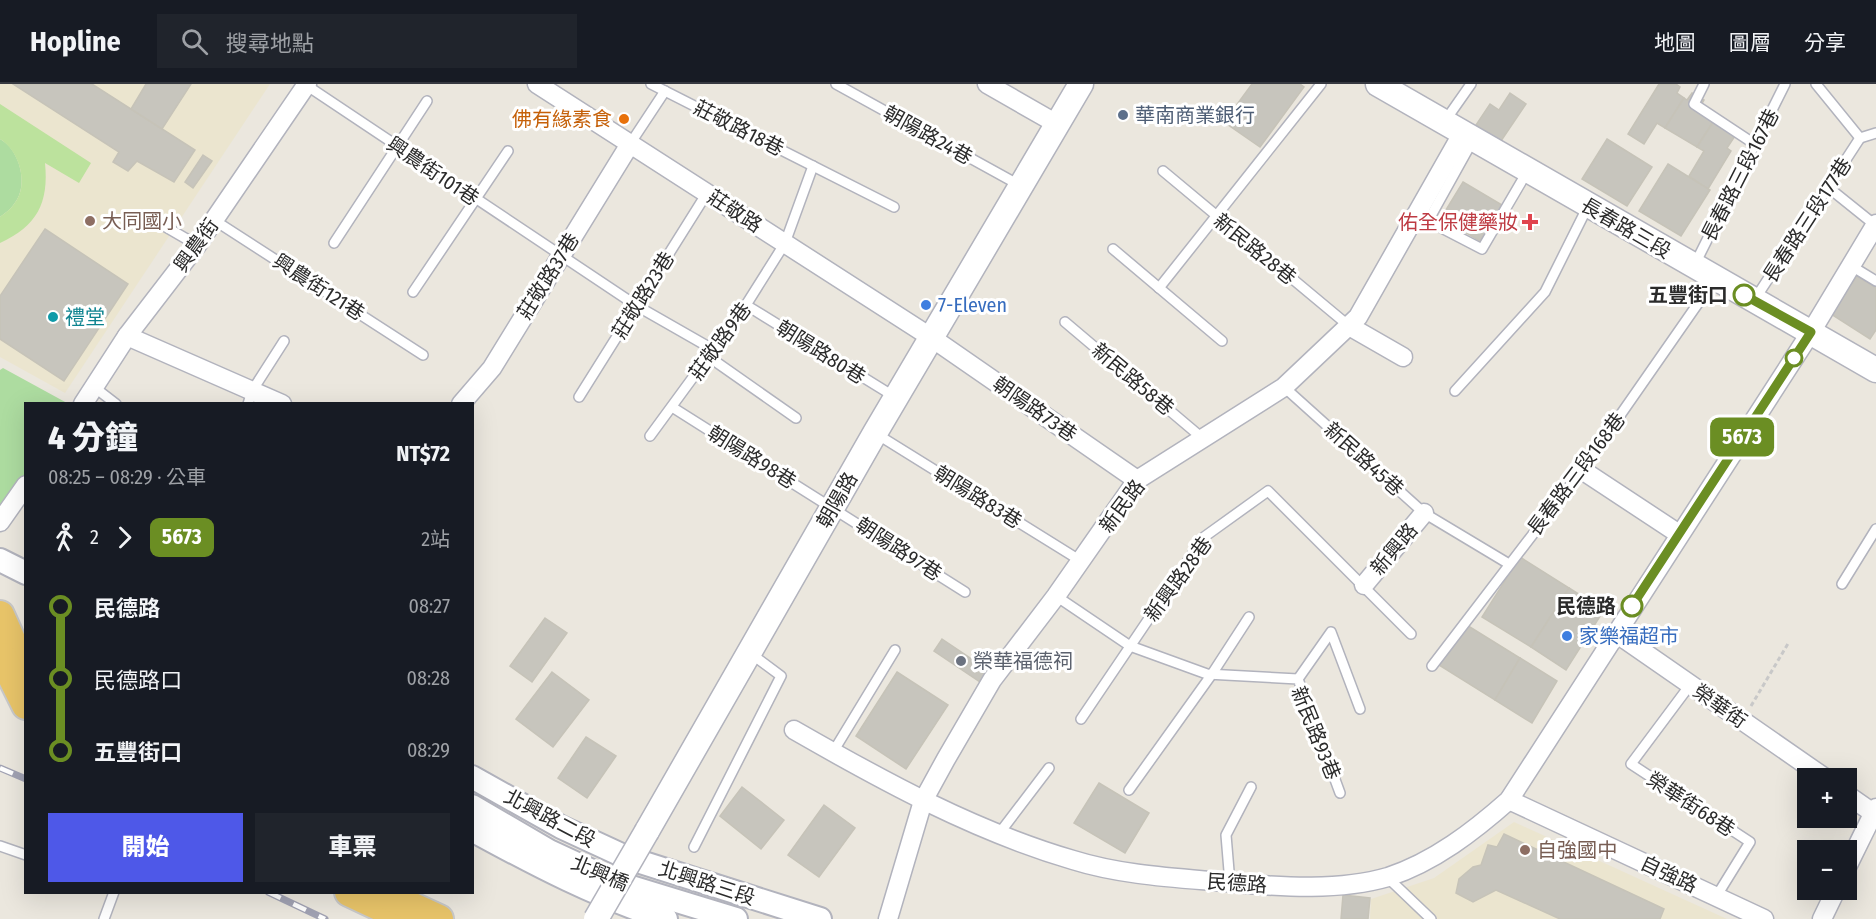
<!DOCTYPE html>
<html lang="zh-TW">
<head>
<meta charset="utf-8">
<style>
  body { margin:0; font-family:"Fira Sans Condensed","Noto Sans TC",sans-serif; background:#20242c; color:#f1f3f6; height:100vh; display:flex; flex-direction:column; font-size:22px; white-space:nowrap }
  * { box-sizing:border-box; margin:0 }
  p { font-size:20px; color:#9ea1a6 }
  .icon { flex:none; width:33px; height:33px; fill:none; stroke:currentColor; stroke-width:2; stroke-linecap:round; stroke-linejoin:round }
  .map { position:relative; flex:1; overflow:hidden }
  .sheet { position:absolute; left:24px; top:318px; width:450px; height:492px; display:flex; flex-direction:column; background:#171b24; border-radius:0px; box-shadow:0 6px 24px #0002 }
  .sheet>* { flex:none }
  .badge { padding:0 12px; border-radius:9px; font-size:21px; line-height:39px }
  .tools { position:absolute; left:1797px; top:684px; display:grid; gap:12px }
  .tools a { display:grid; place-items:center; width:60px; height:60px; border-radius:0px; background:#171b24; box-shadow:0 6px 24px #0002; font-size:30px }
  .map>.badge { position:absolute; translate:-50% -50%; box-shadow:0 0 0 3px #fff }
  .legs { display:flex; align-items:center; gap:9px; height:66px; padding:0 24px; font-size:20px }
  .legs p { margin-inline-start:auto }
  .head { display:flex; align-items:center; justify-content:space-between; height:102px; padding:0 24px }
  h1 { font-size:33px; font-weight:800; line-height:45px }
  .action { display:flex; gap:12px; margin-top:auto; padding:12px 24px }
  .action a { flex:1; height:69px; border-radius:0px; background:#4e58e8; color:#fff; font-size:24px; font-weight:800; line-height:69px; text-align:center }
  .action a+a { background:#20242c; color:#f1f3f6 }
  ul { padding:0 24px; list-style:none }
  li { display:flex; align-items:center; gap:21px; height:72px; font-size:22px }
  li i { display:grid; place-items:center; width:9px; height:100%; margin:0 8px; background:currentColor }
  li i::after { content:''; width:15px; height:15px; margin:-8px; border:4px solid; border-radius:50%; background:#171b24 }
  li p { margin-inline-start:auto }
  li:first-child i { background:linear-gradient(#0000 50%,currentColor 0) }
  li:last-child i { background:linear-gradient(currentColor 50%,#0000 0) }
  header { display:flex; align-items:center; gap:36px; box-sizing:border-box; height:84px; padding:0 30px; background:#171b24; border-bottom:2px solid #363941 }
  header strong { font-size:28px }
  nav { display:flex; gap:33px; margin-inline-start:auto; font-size:21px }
  .search { width:420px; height:54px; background:#20242c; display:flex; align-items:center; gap:15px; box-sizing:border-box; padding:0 21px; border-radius:0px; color:#9ea1a6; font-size:22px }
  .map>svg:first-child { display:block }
  .education { fill:#ebe5cf }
  .green { fill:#addca0 }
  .pitch { fill:#bce29d }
  .building { fill:#c7c5bd; stroke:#c6c3b8; stroke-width:1.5 }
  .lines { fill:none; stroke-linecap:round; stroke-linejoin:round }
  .service-casing { stroke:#b2b3bd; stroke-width:12 }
  .minor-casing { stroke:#b2b3bd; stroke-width:21 }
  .tertiary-casing { stroke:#b2b3bd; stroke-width:26 }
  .secondary-casing { stroke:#b2b3bd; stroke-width:27 }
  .trunk-casing { stroke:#c8c8c8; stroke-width:32 }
  .path { stroke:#c8c8c8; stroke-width:3; stroke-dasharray:4.5 3; stroke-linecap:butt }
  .service { stroke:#fff; stroke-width:9 }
  .minor { stroke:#fff; stroke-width:18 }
  .tertiary { stroke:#fff; stroke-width:22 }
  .secondary { stroke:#fff; stroke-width:24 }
  .trunk { stroke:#e8c469; stroke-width:28 }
  .rail-casing { stroke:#a1a2b3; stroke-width:7 }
  .rail { stroke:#fff; stroke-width:4.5; stroke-dasharray:14; stroke-linecap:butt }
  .secondary-bridge-casing { stroke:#b2b3bd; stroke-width:27; stroke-linecap:butt }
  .secondary-bridge { stroke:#fff; stroke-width:24 }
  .line-1-casing { stroke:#fff; stroke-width:14 }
  .line-1 { stroke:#6b8e23; stroke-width:9 }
  .service-dot { fill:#5c6f8a; stroke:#fff; stroke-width:2 }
  .food-dot { fill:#e8710a; stroke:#fff; stroke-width:2 }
  .education-dot { fill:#8d6e63; stroke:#fff; stroke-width:2 }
  .health-dot { fill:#e0444e; stroke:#fff; stroke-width:2 }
  .stop-1-dot { fill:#fff; stroke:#6b8e23; stroke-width:3 }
  .shop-dot { fill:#3f7fe0; stroke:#fff; stroke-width:2 }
  .culture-dot { fill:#0f9aa8; stroke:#fff; stroke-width:2 }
  .worship-dot { fill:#6b7280; stroke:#fff; stroke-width:2 }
  .labels { text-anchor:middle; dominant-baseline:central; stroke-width:6; stroke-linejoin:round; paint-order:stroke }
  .service-label { font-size:20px; fill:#4e5e75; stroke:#fff; text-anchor:start }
  .food-label { font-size:20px; fill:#c56008; stroke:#fff; text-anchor:end }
  .street-label { font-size:20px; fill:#2b2b2b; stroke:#fff }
  .education-label { font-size:20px; fill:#785e54; stroke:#fff; text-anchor:start }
  .health-label { font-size:20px; fill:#be3a42; stroke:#fff; text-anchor:end }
  .stop-label { font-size:20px; font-weight:bold; fill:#2b2b2b; stroke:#fff; text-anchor:end }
  .shop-label { font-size:20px; fill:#366cbe; stroke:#fff; text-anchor:start }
  .culture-label { font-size:20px; fill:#0d838f; stroke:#fff; text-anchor:start }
  .worship-label { font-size:20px; fill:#5b616d; stroke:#fff; text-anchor:start }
</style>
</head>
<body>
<header>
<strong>Hopline</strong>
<div class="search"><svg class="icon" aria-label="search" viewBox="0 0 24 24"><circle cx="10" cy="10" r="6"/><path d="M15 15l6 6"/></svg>搜尋地點</div>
<nav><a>地圖</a><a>圖層</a><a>分享</a></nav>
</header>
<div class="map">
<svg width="1876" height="835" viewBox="0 0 1876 835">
  <rect width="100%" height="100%" fill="#ebe7de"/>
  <g class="education">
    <path d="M0 0H270L65 309 0 273Z"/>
    <path d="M1514 738 1727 835H1370L1371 815 1434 794Z"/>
  </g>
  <g class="green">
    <path d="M0 55C19 65 30 101 14 120 11 125 5 129 0 133Z"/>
    <path d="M3 284 67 319 26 320 25 397 0 438V286Z"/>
  </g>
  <path class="pitch" d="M0 20 91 79 79 99 45 79C49 119 37 142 0 159V133C5 129 11 125 14 120 30 101 19 66 0 55Z"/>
  <g class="building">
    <path d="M13 0H92L195 66 174 98 137 77 128 87 113 78 119 68Z"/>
    <path d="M146 0H191L162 45 131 25Z"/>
    <path d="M1252 0H1300L1304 3 1260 63 1224 38Z"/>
    <path d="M1659 0H1676L1680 3 1677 9 1684 14 1665 44 1657 39 1644 60 1628 50Z"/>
    <path d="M1510 9 1526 20 1501 57 1476 41 1490 20 1499 26Z"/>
    <path d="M1692 9 1704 16 1698 26 1717 32 1697 63 1665 44 1684 14 1687 16Z"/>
    <path d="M1717 32 1739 46 1727 64 1731 67 1708 105 1689 92 1704 67 1697 63Z"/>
    <path d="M1607 55 1652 83 1627 122 1582 95Z"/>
    <path d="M203 71 212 77 193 104 185 98Z"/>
    <path d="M1668 80 1710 106 1681 152 1639 127Z"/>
    <path d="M1463 98 1502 121 1480 157 1441 134Z"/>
    <path d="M45 145 128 200 64 297 0 255V212Z"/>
    <path d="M1857 192 1876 204V246L1870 255 1831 230Z"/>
    <path d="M1520 473 1569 504 1531 563 1482 533Z"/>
    <path d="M1569 504 1604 526 1566 586 1531 563Z"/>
    <path d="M545 534 567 549 532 598 510 582Z"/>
    <path d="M1465 540 1520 574 1495 616 1439 581Z"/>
    <path d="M942 555 988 586 980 598 934 567Z"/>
    <path d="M1520 574 1557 597 1532 639 1495 616Z"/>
    <path d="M552 588 589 616 553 663 516 635Z"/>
    <path d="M897 588 948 621 906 685 856 652Z"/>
    <path d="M586 653 616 672 587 714 558 694Z"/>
    <path d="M1099 699 1149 729 1125 769 1074 739Z"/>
    <path d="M742 703 784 736 761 765 720 732Z"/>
    <path d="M824 721 855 744 819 793 788 771Z"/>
    <path d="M1504 750 1664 825 1660 835H1560L1496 806 1473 818 1456 809 1459 795 1473 783 1481 781 1488 761 1497 763Z"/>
    <path d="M1343 811 1370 814 1368 835H1341Z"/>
  </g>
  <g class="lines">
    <defs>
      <g id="service">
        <path d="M651 0 894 123"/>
        <path d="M836 0 1021 102"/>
        <path d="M1704 0 1694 20 1756 61"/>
        <path d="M1816 0 1860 54 1876 49"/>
        <path d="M306 1 637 222 714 266"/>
        <path d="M1445 37 1471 0"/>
        <path d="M1473 56 1428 137 1482 165 1527 88"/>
        <path d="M630 60 665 7"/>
        <path d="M1163 87 1349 242"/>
        <path d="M1829 104 1875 141"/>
        <path d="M214 136 423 271"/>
        <path d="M159 139 197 161"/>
        <path d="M334 159 427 17"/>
        <path d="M1113 165 1222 257"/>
        <path d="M1695 180 1785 0"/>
        <path d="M1853 183 1876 197"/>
        <path d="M1159 204 1321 0"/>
        <path d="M413 208 508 67"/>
        <path d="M1755 215 1860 54"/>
        <path d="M746 221 895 313"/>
        <path d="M1065 238 1201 353"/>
        <path d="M709 273 796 334"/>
        <path d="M94 303 116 320"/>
        <path d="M1284 303 1424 429 1509 480"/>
        <path d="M1455 307 1545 208 1588 122"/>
        <path d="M579 313 707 109"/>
        <path d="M248 320 252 307 284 257"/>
        <path d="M672 323 965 508"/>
        <path d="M875 349 1081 477"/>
        <path d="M650 352 746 221 785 159 813 82"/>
        <path d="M1842 500 1876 445"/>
        <path d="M1056 512 1130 562 1207 590 1298 595 1340 709"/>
        <path d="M1432 582 1582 386 1715 195"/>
        <path d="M1298 595 1331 548 1360 625"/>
        <path d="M1690 601 1631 680 1750 758 1716 813"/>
        <path d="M1081 635 1204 453 1268 407 1411 550"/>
        <path d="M833 668 895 566"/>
        <path d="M1129 706 1212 590 1249 533"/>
        <path d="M998 751 1049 684"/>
        <path d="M0 762 26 771"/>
        <path d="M694 763 781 592 750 569"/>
        <path d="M1387 793 1431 835"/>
        <path d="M1230 799 1226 751 1251 703"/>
        <path d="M104 835 114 808"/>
      </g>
      <g id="minor">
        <path d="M537 0 932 254 1137 396"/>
        <path d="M987 0 1057 40"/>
        <path d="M1349 242 1403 273"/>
        <path d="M127 252 282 320"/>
        <path d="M83 320 127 252 197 161 307 0"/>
        <path d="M461 320 492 284 630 60"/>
        <path d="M1582 386 1679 450"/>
        <path d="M0 438 26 401"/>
        <path d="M1364 501 1424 429"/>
        <path d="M1616 549 1825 694"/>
        <path d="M794 646C883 697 974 747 1073 776 1124 792 1181 794 1234 799 1283 803 1340 807 1388 793 1434 778 1474 747 1509 716L1811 248 1876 140"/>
        <path d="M1846 710 1873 729"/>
        <path d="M1509 716 1764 835"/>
        <path d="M1846 785 1876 724"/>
        <path d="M888 835 923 717 946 675 992 596 1056 512 1137 396 1284 303 1358 233 1462 50"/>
        <path d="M1822 835 1836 806"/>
      </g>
      <g id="tertiary">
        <path d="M0 476 26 489"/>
        <path d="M472 693 561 743 628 774 820 835"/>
        <path d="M472 722 549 767 618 799 736 835"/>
        <path d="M472 746C536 781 597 813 666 835"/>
      </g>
      <g id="secondary">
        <path d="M1378 0 1876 286"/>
        <path d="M647 747 875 349 1081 0"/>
      </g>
      <g id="trunk">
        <path d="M0 531 26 589"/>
        <path d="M2 573 26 621"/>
        <path d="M349 808 406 835"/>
        <path d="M389 812 439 835"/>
      </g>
    </defs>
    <use href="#service" class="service-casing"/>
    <use href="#minor" class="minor-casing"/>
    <use href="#tertiary" class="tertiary-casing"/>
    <use href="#secondary" class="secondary-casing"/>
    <use href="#trunk" class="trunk-casing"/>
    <path class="path" d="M1751 622 1789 558"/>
    <use href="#service" class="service"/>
    <use href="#minor" class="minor"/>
    <use href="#tertiary" class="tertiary"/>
    <use href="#secondary" class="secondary"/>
    <use href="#trunk" class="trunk"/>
    <defs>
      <g id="rail">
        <path d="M0 684 26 695"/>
        <path d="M268 808 325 835"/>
      </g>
    </defs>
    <use href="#rail" class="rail-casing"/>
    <use href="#rail" class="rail"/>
    <defs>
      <path id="secondary-bridge" d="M596 835 647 747"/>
    </defs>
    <use href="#secondary-bridge" class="secondary-bridge-casing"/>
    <use href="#secondary-bridge" class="secondary-bridge"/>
  </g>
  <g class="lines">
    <defs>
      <path id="line-1" d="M1632 522 1811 248 1744 211"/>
    </defs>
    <use href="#line-1" class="line-1-casing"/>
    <use href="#line-1" class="line-1"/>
  </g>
  <circle class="service-dot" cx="1123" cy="31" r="6"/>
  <circle class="food-dot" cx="624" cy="35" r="6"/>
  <g class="education-dot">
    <circle cx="90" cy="137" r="6"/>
    <circle cx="1525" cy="766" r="6"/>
  </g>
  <path class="health-dot" d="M1527 129h6v6h6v6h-6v6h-6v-6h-6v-6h6z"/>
  <g class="stop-1-dot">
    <circle cx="1744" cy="211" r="10"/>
    <circle cx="1794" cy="274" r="8"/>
    <circle cx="1632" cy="522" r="10"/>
  </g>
  <g class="shop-dot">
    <circle cx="926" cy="221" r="6"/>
    <circle cx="1567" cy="552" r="6"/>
  </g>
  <circle class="culture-dot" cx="53" cy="233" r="6"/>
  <circle class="worship-dot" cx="961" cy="577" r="6"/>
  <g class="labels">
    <g class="service-label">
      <text x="1135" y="31">華南商業銀行</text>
    </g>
    <g class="food-label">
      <text x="612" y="35">佛有緣素食</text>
    </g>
    <g class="street-label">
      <text transform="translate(739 44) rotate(27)">莊敬路18巷</text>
      <text transform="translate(928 51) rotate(29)">朝陽路24巷</text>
      <text transform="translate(433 87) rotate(34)">興農街101巷</text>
      <text transform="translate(1740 91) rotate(-63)">長春路三段167巷</text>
      <text transform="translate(735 127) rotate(33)">莊敬路</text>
      <text transform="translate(1807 136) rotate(-57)">長春路三段177巷</text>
      <text transform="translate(1626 144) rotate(30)">長春路三段</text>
      <text transform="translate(196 161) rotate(-54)">興農街</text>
      <text transform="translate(1255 165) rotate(39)">新民路28巷</text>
      <text transform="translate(548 192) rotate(-58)">莊敬路37巷</text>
      <text transform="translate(319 203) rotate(33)">興農街121巷</text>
      <text transform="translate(643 211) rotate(-58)">莊敬路23巷</text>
      <text transform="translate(720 257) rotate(-54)">莊敬路9巷</text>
      <text transform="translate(821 268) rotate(32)">朝陽路80巷</text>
      <text transform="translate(1133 295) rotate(40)">新民路58巷</text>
      <text transform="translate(1035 325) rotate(35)">朝陽路73巷</text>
      <text transform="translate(752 373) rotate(32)">朝陽路98巷</text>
      <text transform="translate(1364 375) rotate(42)">新民路45巷</text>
      <text transform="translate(1576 390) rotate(-53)">長春路三段168巷</text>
      <text transform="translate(978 413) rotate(32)">朝陽路83巷</text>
      <text transform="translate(837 416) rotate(-60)">朝陽路</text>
      <text transform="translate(1122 422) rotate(-53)">新民路</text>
      <text transform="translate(899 465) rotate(33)">朝陽路97巷</text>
      <text transform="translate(1394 465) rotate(-50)">新興路</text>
      <text transform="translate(1178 495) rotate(-54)">新興路28巷</text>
      <text transform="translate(1720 622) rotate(35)">榮華街</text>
      <text transform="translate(1316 649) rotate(68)">新民路93巷</text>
      <text transform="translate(1691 720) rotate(33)">榮華街68巷</text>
      <text transform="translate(550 734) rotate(28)">北興路二段</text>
      <text transform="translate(600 789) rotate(23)">北興橋</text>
      <text transform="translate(1669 790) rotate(25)">自強路</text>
      <text transform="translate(707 799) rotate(18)">北興路三段</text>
      <text transform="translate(1237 799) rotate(4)">民德路</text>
    </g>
    <g class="education-label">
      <text x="102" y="137">大同國小</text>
      <text x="1537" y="766">自強國中</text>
    </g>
    <g class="health-label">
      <text x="1518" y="138">佑全保健藥妝</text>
    </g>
    <g class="stop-label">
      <text x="1728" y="211">五豐街口</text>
      <text x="1616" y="522">民德路</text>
    </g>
    <g class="shop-label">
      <text x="938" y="221">7-Eleven</text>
      <text x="1579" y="552">家樂福超市</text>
    </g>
    <g class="culture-label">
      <text x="65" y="233">禮堂</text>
    </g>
    <g class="worship-label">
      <text x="973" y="577">榮華福德祠</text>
    </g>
  </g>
</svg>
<div class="tools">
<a>+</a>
<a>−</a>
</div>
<b class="badge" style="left:1742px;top:353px;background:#6b8e23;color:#fff">5673</b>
<section class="sheet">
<div class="head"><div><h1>4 分鐘</h1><p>08:25 – 08:29 · 公車</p></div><b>NT$72</b></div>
<div class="legs"><svg class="icon" aria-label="walk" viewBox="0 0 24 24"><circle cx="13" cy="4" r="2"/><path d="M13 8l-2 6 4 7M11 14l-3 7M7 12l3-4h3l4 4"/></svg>2<svg class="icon" aria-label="forward" viewBox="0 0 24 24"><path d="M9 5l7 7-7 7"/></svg><b class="badge" style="background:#6b8e23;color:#fff">5673</b><p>2站</p></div>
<ul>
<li><i style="color:#6b8e23"></i><b>民德路</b><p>08:27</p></li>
<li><i style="color:#6b8e23"></i><span>民德路口</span><p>08:28</p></li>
<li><i style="color:#6b8e23"></i><b>五豐街口</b><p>08:29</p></li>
</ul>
<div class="action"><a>開始</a><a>車票</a></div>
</section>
</div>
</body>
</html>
